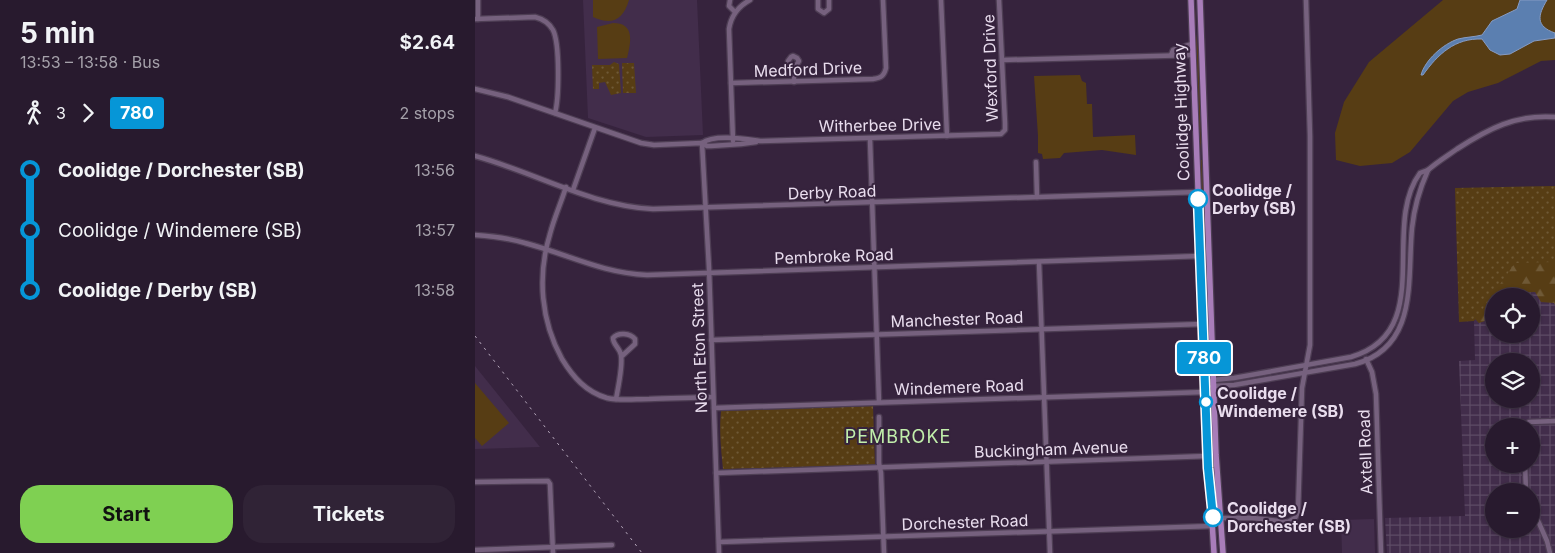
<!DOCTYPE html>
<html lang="en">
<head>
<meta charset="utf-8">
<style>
  body { margin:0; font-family:Inter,sans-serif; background:#302336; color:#f1f3f6; height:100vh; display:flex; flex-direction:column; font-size:19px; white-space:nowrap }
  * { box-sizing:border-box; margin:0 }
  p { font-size:16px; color:#a5a1aa }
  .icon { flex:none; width:28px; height:28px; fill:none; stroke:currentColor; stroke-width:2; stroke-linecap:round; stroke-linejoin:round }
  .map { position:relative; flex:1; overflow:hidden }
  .sheet { display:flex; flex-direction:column; background:#281a2e; width:475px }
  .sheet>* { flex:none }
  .badge { padding:0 10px; border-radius:4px; font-size:18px; line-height:32px }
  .buttons { position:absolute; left:1010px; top:288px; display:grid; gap:10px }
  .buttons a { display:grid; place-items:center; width:55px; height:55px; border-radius:50%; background:#281a2e; box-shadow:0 1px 4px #0004,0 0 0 1px #44384a; font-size:25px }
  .map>.badge { position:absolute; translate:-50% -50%; box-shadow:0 0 0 2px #fff }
  .legs { display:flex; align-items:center; gap:8px; height:55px; padding:0 20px; font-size:16px }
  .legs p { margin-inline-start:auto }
  .summary { display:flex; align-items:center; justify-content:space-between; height:85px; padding:0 20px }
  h1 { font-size:28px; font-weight:700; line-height:38px }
  .button { display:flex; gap:10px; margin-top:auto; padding:10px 20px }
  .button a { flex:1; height:58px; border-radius:20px; background:#7fd052; color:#111; font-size:20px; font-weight:700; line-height:58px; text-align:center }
  .button a+a { background:#302336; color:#f1f3f6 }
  ul { padding:0 20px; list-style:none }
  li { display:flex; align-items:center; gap:18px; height:60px; font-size:19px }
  li i { display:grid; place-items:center; width:8px; height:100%; margin:0 6px; background:currentColor }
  li i::after { content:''; width:12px; height:12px; margin:-6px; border:4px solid; border-radius:50%; background:#281a2e }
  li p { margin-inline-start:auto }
  li:first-child i { background:linear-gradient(#0000 50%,currentColor 0) }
  li:last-child i { background:linear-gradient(currentColor 50%,#0000 0) }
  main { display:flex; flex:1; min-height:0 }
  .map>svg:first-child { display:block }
  .built { fill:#422d4b }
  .industrial { fill:url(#industrial-grid); fill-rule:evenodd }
  .green { fill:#573d14 }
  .forest { fill:url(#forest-firs) }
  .park { fill:url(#park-dots) }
  .water { fill:#5b7fb0; stroke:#869bc3 }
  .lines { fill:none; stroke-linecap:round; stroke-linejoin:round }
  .minor-casing { stroke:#4e3e54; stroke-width:7 }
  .major-casing { stroke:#4e3e54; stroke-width:8 }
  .minor { stroke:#76617e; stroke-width:4.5 }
  .major { stroke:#a87db9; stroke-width:5.5 }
  .rail { stroke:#b5a7bb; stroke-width:1; stroke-dasharray:2.5 5; stroke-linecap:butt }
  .line-1-casing { stroke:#fff; stroke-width:11 }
  .line-1 { stroke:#0696d7; stroke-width:8 }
  .stop-1-dot { fill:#fff; stroke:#0696d7; stroke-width:2.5 }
  .labels { text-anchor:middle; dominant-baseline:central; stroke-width:4; stroke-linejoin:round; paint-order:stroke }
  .street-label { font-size:16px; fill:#e9ddee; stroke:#36233d }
  .stop-label { font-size:16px; font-weight:bold; fill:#e9ddee; stroke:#36233d; text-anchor:start }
  .neighbourhood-label { font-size:18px; letter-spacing:1px; fill:#c1eeab; stroke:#36233d }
</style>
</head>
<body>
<main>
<section class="sheet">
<div class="summary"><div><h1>5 min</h1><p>13:53 – 13:58 · Bus</p></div><b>$2.64</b></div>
<div class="legs"><svg class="icon" aria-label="walk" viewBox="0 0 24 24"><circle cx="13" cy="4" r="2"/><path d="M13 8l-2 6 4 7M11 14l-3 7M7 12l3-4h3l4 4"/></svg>3<svg class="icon" aria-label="forward" viewBox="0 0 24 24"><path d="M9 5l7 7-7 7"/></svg><b class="badge" style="background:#0696d7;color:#fff">780</b><p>2 stops</p></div>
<ul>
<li><i style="color:#0696d7"></i><b>Coolidge / Dorchester (SB)</b><p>13:56</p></li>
<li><i style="color:#0696d7"></i><span>Coolidge / Windemere (SB)</span><p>13:57</p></li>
<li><i style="color:#0696d7"></i><b>Coolidge / Derby (SB)</b><p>13:58</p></li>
</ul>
<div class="button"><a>Start</a><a>Tickets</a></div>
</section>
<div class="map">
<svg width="1080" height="553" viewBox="0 0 1080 553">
  <defs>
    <pattern id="industrial-grid" width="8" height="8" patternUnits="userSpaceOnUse" patternTransform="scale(1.25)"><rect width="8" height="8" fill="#422d4b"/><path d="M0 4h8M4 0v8" fill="none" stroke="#5d4b65"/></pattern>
    <pattern id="forest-firs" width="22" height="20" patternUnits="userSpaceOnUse" patternTransform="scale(1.25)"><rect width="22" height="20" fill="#573d14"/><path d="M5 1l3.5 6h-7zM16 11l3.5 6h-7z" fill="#6f5936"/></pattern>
    <pattern id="park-dots" width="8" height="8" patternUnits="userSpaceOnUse" patternTransform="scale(1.25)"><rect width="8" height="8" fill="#573d14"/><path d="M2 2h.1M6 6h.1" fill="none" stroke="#6f5936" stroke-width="1.8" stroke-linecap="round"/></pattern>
  </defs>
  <rect width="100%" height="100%" fill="#36233d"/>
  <g class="built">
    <path d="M108 0H222L228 135 171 137 113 118Z"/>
    <path d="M0 366 65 447 0 449Z"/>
    <path d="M899 519 900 553H867L866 520Z"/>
  </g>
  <path class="industrial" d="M1080 262V553H912L910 518 990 516 984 361 1000 360 999 321 1040 263ZM1019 296H1056V334H1019ZM1019 361H1056V399H1019ZM1019 426H1056V464H1019ZM1019 491H1056V529H1019Z"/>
  <g class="green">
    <path d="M118 0H154C148 20 137 26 118 17Z"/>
    <path d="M968 0H1080V60L1066 61 1023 83 993 92 978 101 935 152 917 163 885 166 861 160 860 133 869 102 894 62Z"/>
    <path d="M718 5H720L721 34 724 55 726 152 721 105Z"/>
    <path d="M138 23C160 23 156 42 152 58L123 59 122 27Z"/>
    <path d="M605 75 607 81 611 83 612 104H617L618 137 660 135 661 155 627 150 589 153 585 158 568 159 567 154 563 153V136L559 76Z"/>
    <path d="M724 160H728L736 375 734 378 733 377Z"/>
    <path d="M0 383 34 423 7 446 0 438Z"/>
    <path d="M734 389H736L743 514 742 515 740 513 732 390Z"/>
  </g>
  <path class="forest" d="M1037 259 1080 261V305L1079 303 1066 302 1060 292 1032 293 1031 296H1019V318L1004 323 999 318Z"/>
  <g class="park">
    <path d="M139 62 144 64 146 93 136 95 130 82 124 83V89H118L117 65H135Z"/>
    <path d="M147 63H159L161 93H148Z"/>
    <path d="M1080 186V262L1040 263 999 321 984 322 980 188Z"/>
    <path d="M398 406 400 465 248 469C246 450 244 430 246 411Z"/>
  </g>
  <path class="water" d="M1045 0H1072C1063 15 1060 26 1080 33V38L1059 41 1035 54 1025 55 1015 50 1007 39C980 38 963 54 948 75H946C950 60 968 44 983 39 991 37 999 37 1007 35L1017 21 1042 9Z"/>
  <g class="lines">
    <defs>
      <g id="minor">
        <path d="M3 0V19"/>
        <path d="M255 0 254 6 260 12"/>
        <path d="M343 0V9L349 13 354 9V0"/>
        <path d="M466 0 472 136"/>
        <path d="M0 19 60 17C68 19 74 23 78 30 85 44 84 98 80 113"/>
        <path d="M696 55 698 50 717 44"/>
        <path d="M527 60 718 55"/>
        <path d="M319 69 324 61 322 58 318 56 316 57 313 61 319 69V82"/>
        <path d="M256 83 398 79C406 78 409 76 411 68L408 0"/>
        <path d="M0 89 33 97 166 143 179 145 227 143 232 146H236L266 144 281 142"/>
        <path d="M395 139 404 402"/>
        <path d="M258 141 254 29C256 16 262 7 275 0"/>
        <path d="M227 143C239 134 270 139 285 141L526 134 530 130V123L524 0"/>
        <path d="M227 143 234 268 244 553"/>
        <path d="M0 156C59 172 116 206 178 209L723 192"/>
        <path d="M561 162 562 197"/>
        <path d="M91 187C86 203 79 218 75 234 62 276 66 321 87 359 98 377 111 392 132 398 145 401 160 399 174 399 195 398 217 398 238 397"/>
        <path d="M98 190 120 128"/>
        <path d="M0 235C17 236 33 238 50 243 92 254 127 273 172 275L725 256"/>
        <path d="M564 262 575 553"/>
        <path d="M236 340 728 324"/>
        <path d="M891 359 897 372 901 394 906 553"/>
        <path d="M730 385 738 380 759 378 876 357C962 332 905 227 945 173L953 170C962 162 972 156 982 149 1013 129 1041 114 1080 117"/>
        <path d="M737 386 759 385 880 364C944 347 932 279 937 228 939 208 945 188 953 170"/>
        <path d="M141 399C143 388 148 366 146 355 145 348 138 345 138 338 143 332 155 333 160 339V344L147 356"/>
        <path d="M239 408 730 392"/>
        <path d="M404 417V463L406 473 409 553"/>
        <path d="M1050 426 1054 422 1080 421"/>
        <path d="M1050 464 1051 491"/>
        <path d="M241 473 733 456"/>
        <path d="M0 482 73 481 75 484 78 553"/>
        <path d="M1056 505 1072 541 1075 553"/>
        <path d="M738 518H778L813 522 820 518 823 512 827 388 835 345V136L831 0"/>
        <path d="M244 542 738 526"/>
        <path d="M0 550 137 545"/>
      </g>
      <g id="major">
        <path d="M716 0 733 456 739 553"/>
        <path d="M725 0 741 455 748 553"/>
      </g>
    </defs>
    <use href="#minor" class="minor-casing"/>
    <use href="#major" class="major-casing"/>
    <use href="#minor" class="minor"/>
    <use href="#major" class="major"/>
    <path class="rail" d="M0 336 167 553"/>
  </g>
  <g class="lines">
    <defs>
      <path id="line-1" d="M723 199 733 468 738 517"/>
    </defs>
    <use href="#line-1" class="line-1-casing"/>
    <use href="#line-1" class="line-1"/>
  </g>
  <g class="stop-1-dot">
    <circle cx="723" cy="199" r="9"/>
    <circle cx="731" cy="402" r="6"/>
    <circle cx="738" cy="517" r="9"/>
  </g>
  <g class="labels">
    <g class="street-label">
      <text transform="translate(515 68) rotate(-92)">Wexford Drive</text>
      <text transform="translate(333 69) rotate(-2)">Medford Drive</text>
      <text transform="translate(706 112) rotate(-92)">Coolidge Highway</text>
      <text transform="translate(405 125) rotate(-1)">Witherbee Drive</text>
      <text transform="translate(357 192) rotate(-2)">Derby Road</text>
      <text transform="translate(359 256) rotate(-2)">Pembroke Road</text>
      <text transform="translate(482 319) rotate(-2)">Manchester Road</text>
      <text transform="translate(224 348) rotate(-92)">North Eton Street</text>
      <text transform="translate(484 387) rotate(-2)">Windemere Road</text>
      <text transform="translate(576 449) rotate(-2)">Buckingham Avenue</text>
      <text transform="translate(890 452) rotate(-92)">Axtell Road</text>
      <text transform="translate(490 522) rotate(-2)">Dorchester Road</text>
    </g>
    <g class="stop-label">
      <text x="737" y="190">Coolidge /<tspan x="737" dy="18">Derby (SB)</tspan></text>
      <text x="742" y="393">Coolidge /<tspan x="742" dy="18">Windemere (SB)</tspan></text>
      <text x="752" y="508">Coolidge /<tspan x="752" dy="18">Dorchester (SB)</tspan></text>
    </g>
    <g class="neighbourhood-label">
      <text x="423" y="436">PEMBROKE</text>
    </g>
  </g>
</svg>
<div class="buttons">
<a><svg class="icon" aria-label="locate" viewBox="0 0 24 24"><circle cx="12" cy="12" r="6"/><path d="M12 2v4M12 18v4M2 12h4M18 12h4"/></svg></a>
<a><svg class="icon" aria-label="layers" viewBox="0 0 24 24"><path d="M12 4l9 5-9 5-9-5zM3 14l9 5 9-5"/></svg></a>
<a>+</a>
<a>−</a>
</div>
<b class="badge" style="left:729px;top:358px;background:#0696d7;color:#fff">780</b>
</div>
</main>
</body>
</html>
